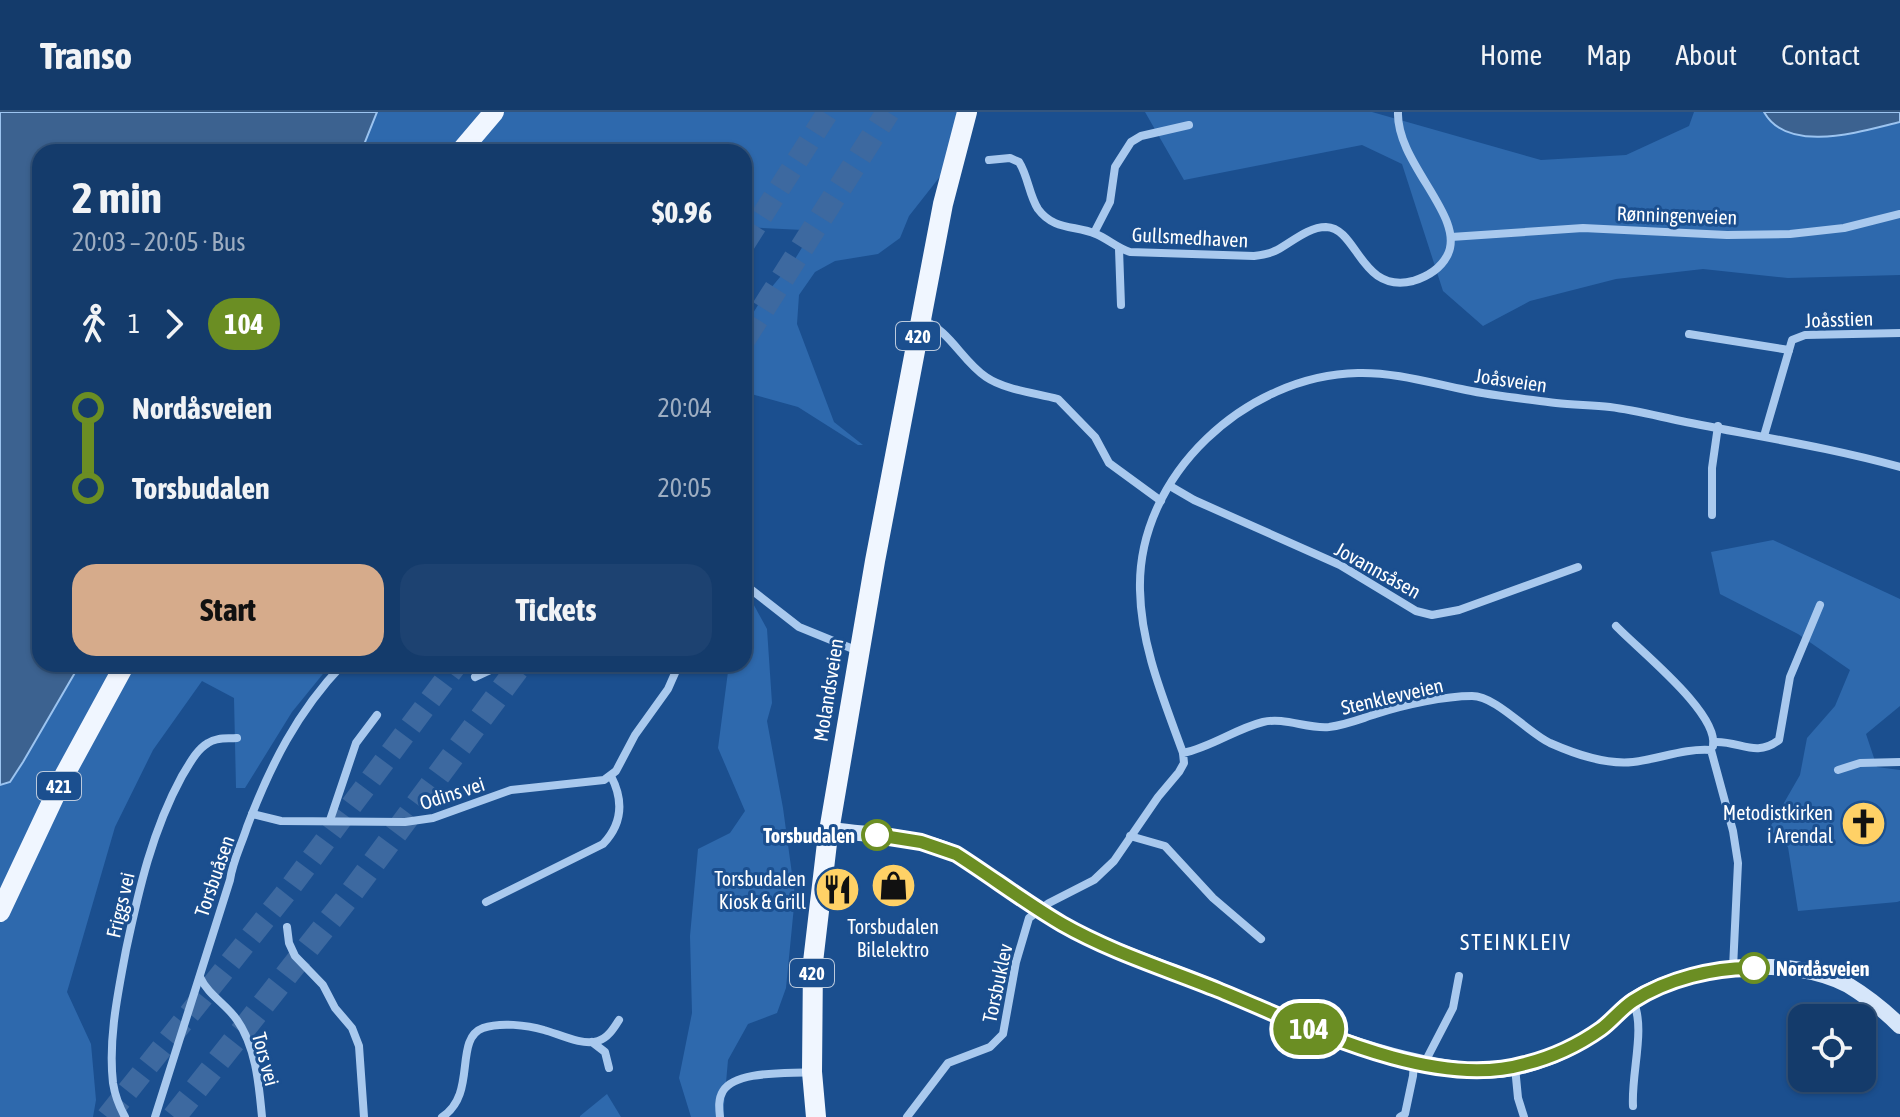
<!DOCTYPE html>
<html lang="en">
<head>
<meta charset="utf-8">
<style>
  body { margin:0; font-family:"Asap Condensed",sans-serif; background:#1d4271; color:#f1f3f6; height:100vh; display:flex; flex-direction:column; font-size:30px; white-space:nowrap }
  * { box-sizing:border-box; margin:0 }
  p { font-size:26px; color:#9dadc1 }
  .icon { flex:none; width:44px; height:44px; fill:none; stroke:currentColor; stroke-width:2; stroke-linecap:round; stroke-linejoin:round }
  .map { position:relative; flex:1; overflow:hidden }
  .drawer { position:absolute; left:32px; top:32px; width:720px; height:528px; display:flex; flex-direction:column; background:#143b6b; border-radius:24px; box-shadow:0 2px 6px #0004,0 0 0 2px #33557e }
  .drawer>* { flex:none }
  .badge { padding:0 16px; border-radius:26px; font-size:28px; line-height:52px }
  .fabs { position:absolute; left:1788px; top:892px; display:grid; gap:16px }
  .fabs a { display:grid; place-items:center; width:88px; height:88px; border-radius:16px; background:#143b6b; box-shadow:0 2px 6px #0004,0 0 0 2px #33557e; font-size:40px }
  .map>.badge { position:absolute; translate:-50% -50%; box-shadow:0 0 0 4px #fff }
  .legs { display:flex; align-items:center; gap:12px; height:88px; padding:0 40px; font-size:26px }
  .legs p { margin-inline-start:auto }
  .head { display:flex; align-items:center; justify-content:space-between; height:136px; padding:0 40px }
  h1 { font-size:44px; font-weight:700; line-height:60px }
  .button { display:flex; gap:16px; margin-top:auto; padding:16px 40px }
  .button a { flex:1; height:92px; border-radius:24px; background:#d6ab8b; color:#111; font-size:32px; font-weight:700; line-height:92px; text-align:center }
  .button a+a { background:#1d4271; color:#f1f3f6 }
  ul { padding:0 40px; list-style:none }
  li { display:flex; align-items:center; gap:28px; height:80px; font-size:30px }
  li i { display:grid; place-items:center; width:12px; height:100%; margin:0 10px; background:currentColor }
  li i::after { content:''; width:20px; height:20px; margin:-10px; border:6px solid; border-radius:50%; background:#143b6b }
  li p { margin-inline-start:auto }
  li:first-child i { background:linear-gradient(#0000 50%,currentColor 0) }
  li:last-child i { background:linear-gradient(currentColor 50%,#0000 0) }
  header { display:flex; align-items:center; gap:48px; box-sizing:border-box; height:112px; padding:0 40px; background:#143b6b; border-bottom:2px solid #33557e }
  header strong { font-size:38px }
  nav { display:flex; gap:44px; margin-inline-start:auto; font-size:28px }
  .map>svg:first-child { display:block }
  .green { fill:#2e69ad }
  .water { fill:#3c6290; stroke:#9cc4f0; stroke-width:2 }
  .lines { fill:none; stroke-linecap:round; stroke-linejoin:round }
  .trunk-tunnel { stroke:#3d69a0; stroke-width:22; stroke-dasharray:22 11; stroke-linecap:butt }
  .motorway-tunnel { stroke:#3d69a0; stroke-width:24; stroke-dasharray:24 12; stroke-linecap:butt }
  .minor { stroke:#a9c9ee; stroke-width:8 }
  .secondary { stroke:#d6e6fa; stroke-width:16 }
  .primary { stroke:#f0f6ff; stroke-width:20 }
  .line-1-casing { stroke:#fff; stroke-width:18 }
  .line-1 { stroke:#6b8e23; stroke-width:12 }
  .stop-1-dot { fill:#fff; stroke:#6b8e23; stroke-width:4 }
  .labels { text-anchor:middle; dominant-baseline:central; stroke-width:6; stroke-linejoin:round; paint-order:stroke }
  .shield { fill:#1b4f8f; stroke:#bbcadd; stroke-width:2 }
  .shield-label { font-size:18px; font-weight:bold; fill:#fff }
  .street-label { font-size:20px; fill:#fff; stroke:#1b4f8f }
  .poi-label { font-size:20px; fill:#fff; stroke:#1b4f8f; text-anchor:end }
  .stop-label { font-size:20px; font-weight:bold; fill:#fff; stroke:#1b4f8f; text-anchor:end }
  .neighbourhood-label { font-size:22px; letter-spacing:2px; fill:#fff; stroke:#1b4f8f }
</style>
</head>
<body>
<header>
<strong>Transo</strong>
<nav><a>Home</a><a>Map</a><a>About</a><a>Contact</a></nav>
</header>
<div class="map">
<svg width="1900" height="1005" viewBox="0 0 1900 1005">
  <rect width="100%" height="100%" fill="#1b4f8f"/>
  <g class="green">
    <path d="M377 0H966L942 62 909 104 900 126 878 142 835 149 815 160 799 183 797 212 834 310 863 333H858L798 295 751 282 744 319V216L761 188 795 147 806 129 803 118 744 115V40H361Z"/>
    <path d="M1145 0H1372L1541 48 1626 43 1689 14 1694 0H1764L1767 7 1835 25 1900 10V163L1788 166 1703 157 1616 167 1530 189 1483 214 1443 179 1402 52 1362 33 1184 68Z"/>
    <path d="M1773 428 1900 487V594L1866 622 1877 655 1900 658V789L1897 790 1798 799 1788 735 1769 717 1800 663 1807 626 1835 594 1850 558 1798 522 1720 482 1711 440Z"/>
    <path d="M744 475 767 517 772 591 767 609 783 696 795 784 786 876 777 901 748 912 728 948 723 1005H691L679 966 692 901 690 824 698 737 730 721 745 699 718 636 729 552H744Z"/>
    <path d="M80 552H331L292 600 245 676H236L234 586 202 569 153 638 115 715 67 880 91 932 96 988 93 1005H0V673L10 670 23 650Z"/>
    <path d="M607 982 621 1005H580V1004Z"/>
  </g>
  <g class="water">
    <path d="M0 0H377L361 40H40V552H80L23 650 10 670 0 673Z"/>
    <path d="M1764 0H1900V10C1862 19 1788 43 1764 0Z"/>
  </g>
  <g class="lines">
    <g class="trunk-tunnel">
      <path d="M744 132 828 0"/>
      <path d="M107 1005 292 773 457 552"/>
    </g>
    <g class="motorway-tunnel">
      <path d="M744 227 888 0"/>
      <path d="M174 1005 349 784 521 552"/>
    </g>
    <g class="minor">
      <path d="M989 48 1010 46 1019 50C1028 64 1029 83 1038 97 1054 119 1076 113 1096 122 1108 127 1117 136 1130 140L1254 144C1262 143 1270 142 1277 138 1292 130 1308 115 1326 115 1358 116 1360 182 1413 169 1426 165 1440 157 1447 144 1468 106 1396 52 1398 0"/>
      <path d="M1094 121 1110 90 1115 55 1131 30 1141 24 1189 13"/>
      <path d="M1451 125 1583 116 1727 123 1790 122 1844 116 1900 102"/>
      <path d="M1119 137 1121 193"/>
      <path d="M921 207C951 219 961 248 986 265 1005 278 1036 281 1058 287L1095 325 1109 351 1161 389"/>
      <path d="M1689 222 1789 238"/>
      <path d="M1764 324 1792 228 1805 223 1900 221"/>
      <path d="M1170 374 1194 388 1340 453 1416 499 1432 503 1459 498 1578 455"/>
      <path d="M1712 403V356L1718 314"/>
      <path d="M744 472 799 515 858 539"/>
      <path d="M1616 514C1640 539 1719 601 1713 634"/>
      <path d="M475 565 503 552"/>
      <path d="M1715 630C1741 629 1755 646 1779 628L1790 565 1820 493"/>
      <path d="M1183 641C1164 588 1141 535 1140 478 1137 363 1247 263 1358 261 1394 260 1431 271 1466 278 1495 284 1526 287 1556 291 1574 293 1592 293 1610 295 1634 298 1657 304 1681 309 1754 324 1828 335 1900 355"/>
      <path d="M1838 658 1860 651 1900 650"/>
      <path d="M252 702 281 709 405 710 433 706 511 678 604 668 616 659 635 623 668 577 679 552"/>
      <path d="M330 708 356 631 377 603"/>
      <path d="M1130 724 1165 734 1213 786 1261 827"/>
      <path d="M486 790 603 732C622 712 624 689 611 664"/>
      <path d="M287 815 289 831 295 844 323 873 335 896 352 916 359 934 364 1005"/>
      <path d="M200 865C208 883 226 892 237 908 256 935 259 973 262 1005"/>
      <path d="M1633 889C1646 916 1631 961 1633 994"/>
      <path d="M592 930 605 940 609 956"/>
      <path d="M1425 950 1453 896 1459 864"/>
      <path d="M1515 955 1518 986 1524 1005"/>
      <path d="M125 1005C119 994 115 984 113 971 108 927 118 881 126 838 139 777 152 719 182 664 189 653 196 638 208 631 217 625 227 627 237 626"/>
      <path d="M155 1005 230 768C233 748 241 734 247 715 270 654 297 600 343 552"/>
      <path d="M442 1005C478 982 453 927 483 916 500 910 527 913 544 918 559 922 582 934 598 929 608 926 614 916 619 908"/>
      <path d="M720 1005C719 996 718 987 723 979 736 958 788 962 811 960"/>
      <path d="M907 1005 948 951 990 935 1003 922 1016 850 1029 806 1049 791 1094 768 1114 749 1158 685 1179 660 1184 651 1183 641C1212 635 1235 617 1263 610 1285 605 1307 617 1329 615 1346 613 1360 607 1376 602 1403 593 1445 584 1472 584 1496 584 1527 620 1550 631 1575 642 1605 653 1633 650 1659 647 1685 636 1711 638L1733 719 1738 751 1733 856"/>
      <path d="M1400 1005 1405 1002 1413 964 1414 950"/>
    </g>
    <path class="secondary" d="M829 718C872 723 917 724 956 742 992 765 1026 791 1062 812 1113 841 1170 857 1224 880 1302 914 1379 948 1465 958 1513 963 1562 945 1601 917 1612 909 1621 897 1632 889 1686 853 1790 842 1848 873 1866 884 1885 899 1900 914"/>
    <g class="primary">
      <path d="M460 40 494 0"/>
      <path d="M0 800 64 664 125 552"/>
      <path d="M816 1005 812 960 813 850 827 731 875 449 943 92 967 0"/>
    </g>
  </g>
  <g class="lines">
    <defs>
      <path id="line-1" d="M877 723 921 730 956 742C992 765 1026 791 1062 812 1111 840 1166 857 1218 878 1304 913 1431 979 1525 952 1553 945 1577 934 1601 917 1612 909 1621 897 1633 889 1667 867 1715 855 1754 856"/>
    </defs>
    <use href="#line-1" class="line-1-casing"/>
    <use href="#line-1" class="line-1"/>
  </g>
  <defs>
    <symbol id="church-disc" viewBox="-11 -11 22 22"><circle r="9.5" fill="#ffd166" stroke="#1b4f8f"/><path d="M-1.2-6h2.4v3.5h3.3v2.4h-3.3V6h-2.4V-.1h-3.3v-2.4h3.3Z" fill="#111"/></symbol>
    <symbol id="shop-disc" viewBox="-11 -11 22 22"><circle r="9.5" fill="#ffd166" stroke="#1b4f8f"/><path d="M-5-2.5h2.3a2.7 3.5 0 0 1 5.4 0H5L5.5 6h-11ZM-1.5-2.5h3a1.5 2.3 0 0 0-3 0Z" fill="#111"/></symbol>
    <symbol id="restaurant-disc" viewBox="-11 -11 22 22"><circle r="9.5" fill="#ffd166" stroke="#1b4f8f"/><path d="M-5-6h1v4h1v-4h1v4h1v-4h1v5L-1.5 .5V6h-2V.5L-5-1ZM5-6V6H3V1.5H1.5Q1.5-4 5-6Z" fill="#111"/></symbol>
  </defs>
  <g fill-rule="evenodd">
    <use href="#church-disc" x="1838" y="686" width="51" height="51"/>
    <use href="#shop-disc" x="868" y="748" width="51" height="51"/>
    <use href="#restaurant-disc" x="812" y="752" width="51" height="51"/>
  </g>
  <g class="stop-1-dot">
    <circle cx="877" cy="723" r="14"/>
    <circle cx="1754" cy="856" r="14"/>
  </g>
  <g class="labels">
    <g class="shield">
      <rect x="896" y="210" width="44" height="28" rx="6"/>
      <rect x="37" y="660" width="44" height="28" rx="6"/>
      <rect x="790" y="847" width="44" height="28" rx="6"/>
    </g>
    <g class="shield-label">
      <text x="918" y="224">420</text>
      <text x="59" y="674">421</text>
      <text x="812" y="861">420</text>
    </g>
    <g class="street-label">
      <text transform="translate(1677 103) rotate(2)">Rønningenveien</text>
      <text transform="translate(1190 125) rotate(3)">Gullsmedhaven</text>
      <text transform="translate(1839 207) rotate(-2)">Joåsstien</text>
      <text transform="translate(1511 268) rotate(8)">Joåsveien</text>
      <text transform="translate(1378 458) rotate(29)">Jovannsåsen</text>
      <text transform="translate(828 578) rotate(-81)">Molandsveien</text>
      <text transform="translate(1392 584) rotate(-13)">Stenklevveien</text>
      <text transform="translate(452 681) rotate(-18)">Odins vei</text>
      <text transform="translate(214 764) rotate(-71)">Torsbuåsen</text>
      <text transform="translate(120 793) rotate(-77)">Friggs vei</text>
      <text transform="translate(997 871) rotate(-78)">Torsbuklev</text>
      <text transform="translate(266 947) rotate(75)">Tors vei</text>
    </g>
    <g class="poi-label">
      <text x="1833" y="700">Metodistkirken<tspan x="1833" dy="23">i Arendal</tspan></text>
      <text x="806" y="766">Torsbudalen<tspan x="806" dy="23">Kiosk &amp; Grill</tspan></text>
      <text x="893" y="814" text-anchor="middle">Torsbudalen<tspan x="893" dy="23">Bilelektro</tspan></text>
    </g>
    <g class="stop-label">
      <text x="855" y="723">Torsbudalen</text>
      <text x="1776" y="856" text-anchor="start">Nordåsveien</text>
    </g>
    <g class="neighbourhood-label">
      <text x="1516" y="830">STEINKLEIV</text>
    </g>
  </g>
</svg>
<div class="fabs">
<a><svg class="icon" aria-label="locate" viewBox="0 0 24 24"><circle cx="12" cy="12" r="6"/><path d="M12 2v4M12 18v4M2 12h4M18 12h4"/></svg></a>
</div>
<b class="badge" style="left:1309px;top:917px;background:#6b8e23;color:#fff">104</b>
<section class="drawer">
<div class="head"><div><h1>2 min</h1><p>20:03 – 20:05 · Bus</p></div><b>$0.96</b></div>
<div class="legs"><svg class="icon" aria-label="walk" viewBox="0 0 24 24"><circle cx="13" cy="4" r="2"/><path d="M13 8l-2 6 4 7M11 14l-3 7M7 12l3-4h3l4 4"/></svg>1<svg class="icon" aria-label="forward" viewBox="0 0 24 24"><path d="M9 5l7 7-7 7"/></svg><b class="badge" style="background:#6b8e23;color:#fff">104</b></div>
<ul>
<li><i style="color:#6b8e23"></i><b>Nordåsveien</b><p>20:04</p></li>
<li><i style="color:#6b8e23"></i><b>Torsbudalen</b><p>20:05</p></li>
</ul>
<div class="button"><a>Start</a><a>Tickets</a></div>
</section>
</div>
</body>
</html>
